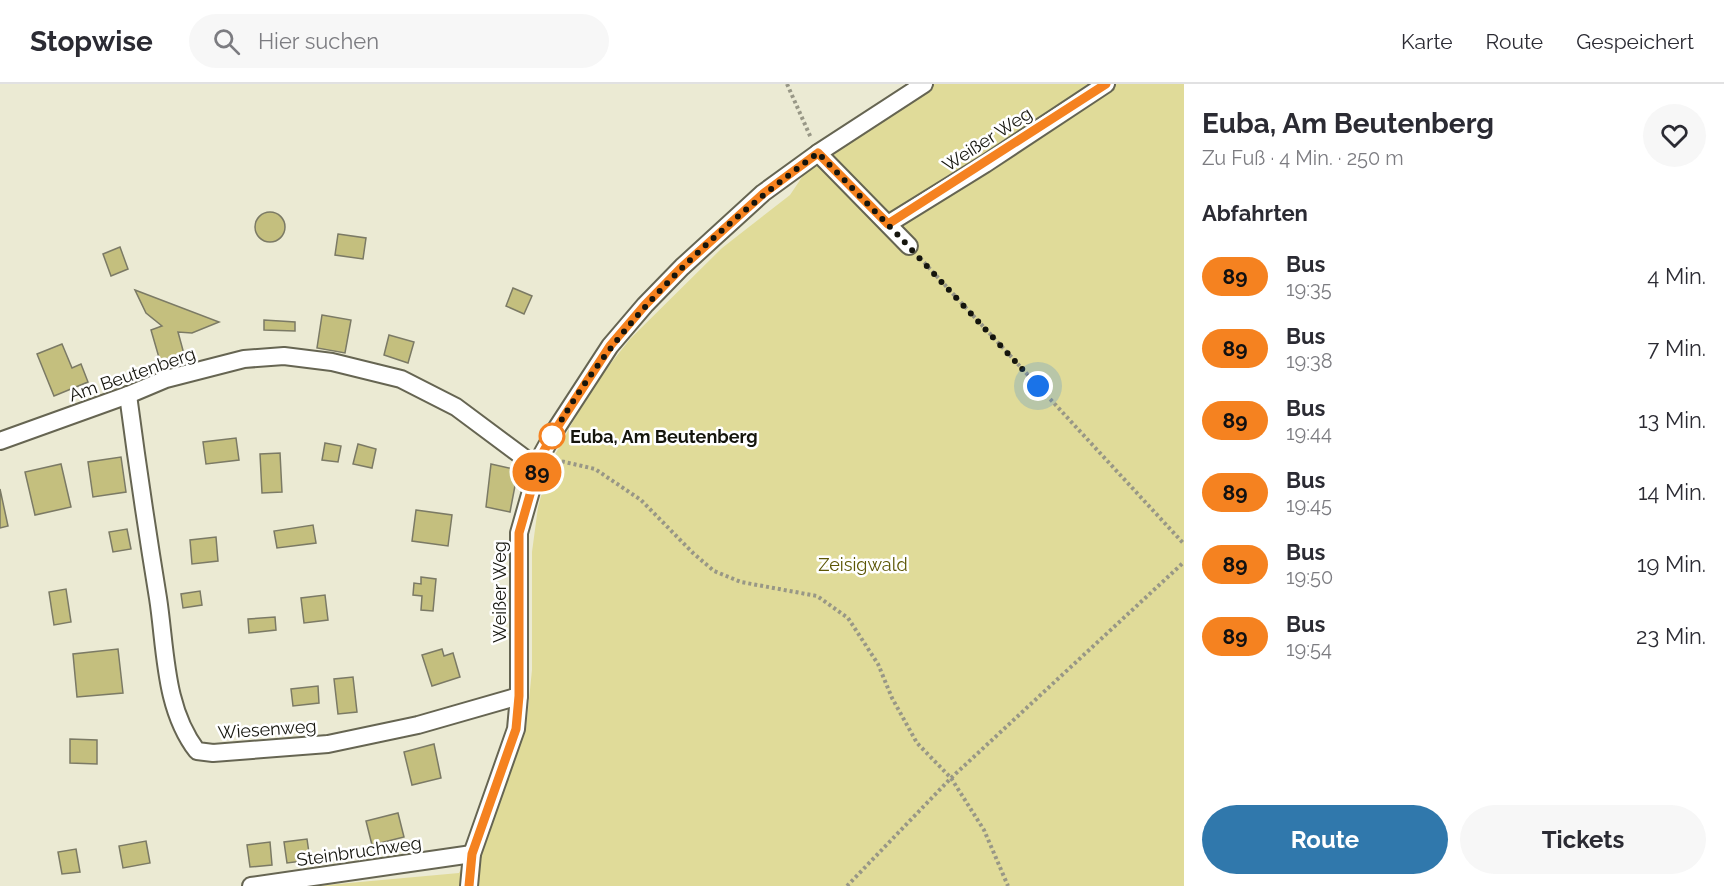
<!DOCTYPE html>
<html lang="de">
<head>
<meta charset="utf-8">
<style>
  body { margin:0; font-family:Raleway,sans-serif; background:#f7f7f7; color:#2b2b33; height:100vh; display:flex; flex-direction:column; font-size:22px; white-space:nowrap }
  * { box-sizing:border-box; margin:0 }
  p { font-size:20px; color:#7c7c81 }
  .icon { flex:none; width:33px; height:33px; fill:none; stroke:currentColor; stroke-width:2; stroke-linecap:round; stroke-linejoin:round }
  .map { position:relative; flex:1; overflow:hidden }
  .panel { display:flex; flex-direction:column; background:#fff; width:540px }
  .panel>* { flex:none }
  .badge { padding:0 12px; border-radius:20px; font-size:21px; line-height:39px }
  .you { position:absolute; width:30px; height:30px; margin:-15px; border:4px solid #fff; border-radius:50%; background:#1a73e8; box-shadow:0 0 0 9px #1a73e833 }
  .map>.badge { position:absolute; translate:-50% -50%; box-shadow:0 0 0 3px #fff }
  h2 { padding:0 18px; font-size:22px; line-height:54px }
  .round { display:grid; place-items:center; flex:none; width:63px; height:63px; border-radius:32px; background:#f7f7f7 }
  .summary { display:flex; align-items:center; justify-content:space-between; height:102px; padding:0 18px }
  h1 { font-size:28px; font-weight:700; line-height:45px }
  .primary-button { display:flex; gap:12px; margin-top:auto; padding:12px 18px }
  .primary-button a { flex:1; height:69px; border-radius:36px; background:#3078ac; color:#fff; font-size:24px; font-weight:700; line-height:69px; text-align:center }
  .primary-button a+a { background:#f7f7f7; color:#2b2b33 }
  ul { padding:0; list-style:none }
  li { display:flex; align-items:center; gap:18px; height:72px; padding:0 18px }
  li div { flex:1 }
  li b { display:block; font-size:22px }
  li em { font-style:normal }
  li .badge { min-width:66px; font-weight:700; text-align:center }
  header { display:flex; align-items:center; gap:36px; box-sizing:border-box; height:84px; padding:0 30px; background:#fff; border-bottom:2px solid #e1e1e2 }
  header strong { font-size:28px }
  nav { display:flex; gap:33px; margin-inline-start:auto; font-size:21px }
  .search { width:420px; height:54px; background:#f7f7f7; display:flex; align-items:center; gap:15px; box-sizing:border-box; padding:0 21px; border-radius:33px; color:#7c7c81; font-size:22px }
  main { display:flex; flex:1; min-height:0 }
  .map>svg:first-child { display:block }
  .green { fill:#e0db99 }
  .building { fill:#c4bf7e; stroke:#7b7a65; stroke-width:1.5 }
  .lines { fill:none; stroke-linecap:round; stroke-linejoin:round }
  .minor-casing { stroke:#666552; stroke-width:20 }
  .path { stroke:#989786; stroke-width:4; stroke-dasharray:3 3; stroke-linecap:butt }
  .minor { stroke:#fff; stroke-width:16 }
  .line-casing { stroke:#fff; stroke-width:14 }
  .line { stroke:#f58220; stroke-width:9 }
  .walk { stroke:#15150d; stroke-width:6; stroke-dasharray:0 10.8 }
  .stop-dot { fill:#fff; stroke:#f58220; stroke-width:3 }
  .labels { text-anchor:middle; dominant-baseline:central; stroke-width:5; stroke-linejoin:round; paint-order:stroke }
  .street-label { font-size:18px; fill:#15150d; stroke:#fff }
  .stop-label { font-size:18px; font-weight:bold; fill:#15150d; stroke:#fff; text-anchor:start }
  .park-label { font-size:18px; fill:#5c5605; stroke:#fff }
</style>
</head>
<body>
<header>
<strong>Stopwise</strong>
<div class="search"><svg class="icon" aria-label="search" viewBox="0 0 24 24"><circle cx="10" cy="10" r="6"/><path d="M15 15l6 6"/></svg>Hier suchen</div>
<nav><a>Karte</a><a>Route</a><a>Gespeichert</a></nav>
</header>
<main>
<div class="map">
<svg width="1184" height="802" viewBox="0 0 1184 802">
  <rect width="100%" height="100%" fill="#ebead3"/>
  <path class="green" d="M924 0H1184V802H316L459 789 526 645 532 586V468L538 423 550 380 575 334 604 288 630 255 722 164 790 111 818 69Z"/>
  <g class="building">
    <circle cx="270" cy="143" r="15"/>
    <path d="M338 150 366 154 363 175 335 171Z"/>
    <path d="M120 163 128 185 111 192 103 170Z"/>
    <path d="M513 204 532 212 524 230 506 222Z"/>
    <path d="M135 206 219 238 192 249 178 248 184 270 160 277 151 246 162 242 146 229Z"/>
    <path d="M322 231 351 236 345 269 317 264Z"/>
    <path d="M264 236 295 238V247L264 246Z"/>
    <path d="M389 251 414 258 408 279 384 271Z"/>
    <path d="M62 260 72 284 81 280 88 298 54 312 37 270Z"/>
    <path d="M236 354 239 376 206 380 203 358Z"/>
    <path d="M325 359 341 362 338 378 322 376Z"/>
    <path d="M358 360 376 365 372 384 353 380Z"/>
    <path d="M280 369 282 408 262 409 260 370Z"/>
    <path d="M121 373 126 408 93 413 88 378Z"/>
    <path d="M61 380 71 423 35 431 25 388Z"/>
    <path d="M491 380 518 386 510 428 486 423Z"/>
    <path d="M0 405 8 442 0 444Z"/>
    <path d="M416 426 452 431 448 462 412 457Z"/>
    <path d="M313 441 316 459 277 464 274 447Z"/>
    <path d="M127 445 131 465 113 468 109 448Z"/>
    <path d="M216 453 218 477 192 480 190 456Z"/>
    <path d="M421 493 436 495 433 527 421 526 422 512 413 511 414 499 421 500Z"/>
    <path d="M66 505 71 538 54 541 49 508Z"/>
    <path d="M200 507 202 521 183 524 181 510Z"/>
    <path d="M325 511 328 536 304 539 301 514Z"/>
    <path d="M275 533 276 546 249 549 248 535Z"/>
    <path d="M118 565 123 609 77 613 73 570Z"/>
    <path d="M442 565 444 572 453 569 460 593 432 602 422 571Z"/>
    <path d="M353 593 357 628 338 630 334 595Z"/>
    <path d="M318 602 319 619 293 622 291 605Z"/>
    <path d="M70 655 97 656V680L70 679Z"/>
    <path d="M434 660 441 694 412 701 404 668Z"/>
    <path d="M398 729 404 753 372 761 366 737Z"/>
    <path d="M307 755 310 776 287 779 284 758Z"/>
    <path d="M146 757 150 779 123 784 119 762Z"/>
    <path d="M270 758 272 781 250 783 247 761Z"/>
    <path d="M76 765 80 788 62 790 58 768Z"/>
  </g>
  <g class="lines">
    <defs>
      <g id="minor">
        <path d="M818 69 909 162"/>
        <path d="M888 140 985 80 1106 0"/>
        <path d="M128 311C137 379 147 447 158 514 166 566 164 624 197 667L213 669 328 660 418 641 519 612"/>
        <path d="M0 357 128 311 166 295 244 275 284 272 332 278 401 295 456 323 538 384"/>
        <path d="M251 802 472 770"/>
        <path d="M469 802 472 770 516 645 519 612V449L541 372 556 345 610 262 645 221 682 183 763 109 818 69 924 0"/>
      </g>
    </defs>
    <use href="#minor" class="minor-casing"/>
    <g class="path">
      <path d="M787 0 811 54"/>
      <path d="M920 174 1184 460"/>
      <path d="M556 376 595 385 641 416 693 469 714 487 741 498 817 512 848 534 878 580 892 614 917 659 951 694 984 746 1008 802"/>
      <path d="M847 802 951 694 1184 478"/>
    </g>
    <use href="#minor" class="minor"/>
  </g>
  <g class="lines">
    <defs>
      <path id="line" d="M469 802 472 770 516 645 519 612V449L541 372 556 345 610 262 645 221 682 183 764 109 818 69 888 140 1106 0"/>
    </defs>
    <use href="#line" class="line-casing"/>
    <use href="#line" class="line"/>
    <path class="walk" d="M552 352 549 358C614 239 710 149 818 69L898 151 1038 302"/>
  </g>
  <circle class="stop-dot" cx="552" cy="352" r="12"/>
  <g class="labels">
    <g class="street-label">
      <text transform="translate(987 55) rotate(-33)">Weißer Weg</text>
      <text transform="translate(132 290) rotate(-19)">Am Beutenberg</text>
      <text transform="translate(499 508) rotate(-90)">Weißer Weg</text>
      <text transform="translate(267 645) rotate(-4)">Wiesenweg</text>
      <text transform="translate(359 767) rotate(-8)">Steinbruchweg</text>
    </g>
    <g class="stop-label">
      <text x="570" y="352">Euba, Am Beutenberg</text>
    </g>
    <g class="park-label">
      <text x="863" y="480">Zeisigwald</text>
    </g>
  </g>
</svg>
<div class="you" style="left:1038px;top:302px"></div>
<b class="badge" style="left:537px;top:388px;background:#f58220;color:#111">89</b>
</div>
<section class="panel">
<div class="summary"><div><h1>Euba, Am Beutenberg</h1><p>Zu Fuß · 4 Min. · 250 m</p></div><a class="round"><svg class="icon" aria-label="heart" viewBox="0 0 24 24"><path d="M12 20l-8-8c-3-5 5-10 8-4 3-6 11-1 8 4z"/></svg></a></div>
<h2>Abfahrten</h2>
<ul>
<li><span class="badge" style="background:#f58220;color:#111">89</span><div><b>Bus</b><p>19:35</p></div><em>4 Min.</em></li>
<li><span class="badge" style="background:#f58220;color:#111">89</span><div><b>Bus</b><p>19:38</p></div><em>7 Min.</em></li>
<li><span class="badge" style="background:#f58220;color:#111">89</span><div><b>Bus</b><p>19:44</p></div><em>13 Min.</em></li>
<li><span class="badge" style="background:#f58220;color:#111">89</span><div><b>Bus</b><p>19:45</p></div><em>14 Min.</em></li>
<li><span class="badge" style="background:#f58220;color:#111">89</span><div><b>Bus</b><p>19:50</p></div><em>19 Min.</em></li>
<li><span class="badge" style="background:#f58220;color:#111">89</span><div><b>Bus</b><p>19:54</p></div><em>23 Min.</em></li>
</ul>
<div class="primary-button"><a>Route</a><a>Tickets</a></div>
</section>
</main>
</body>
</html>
